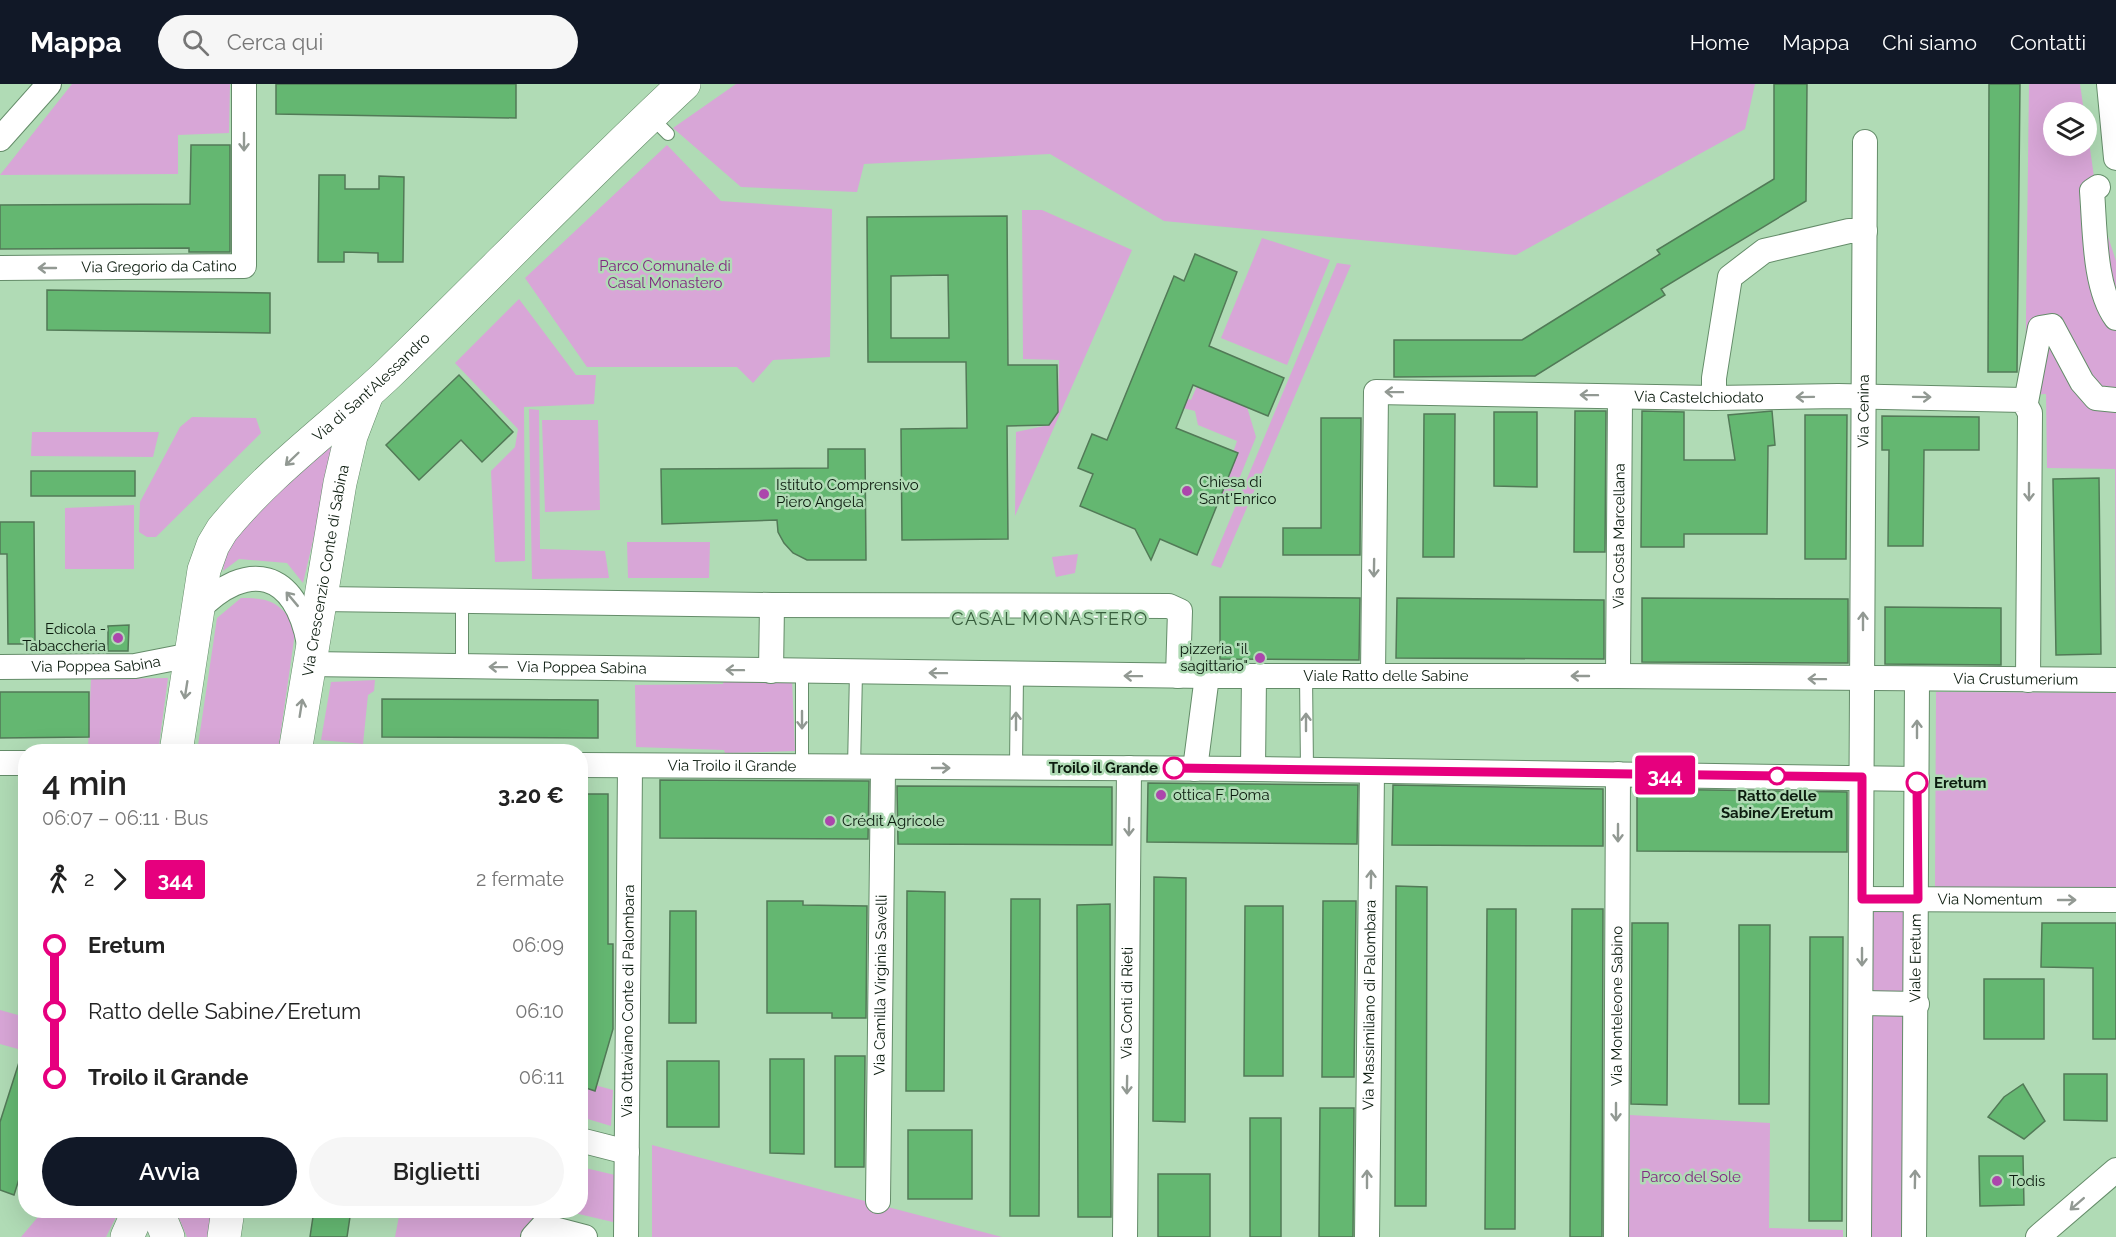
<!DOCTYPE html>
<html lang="it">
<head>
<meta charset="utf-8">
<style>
  body { margin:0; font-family:Raleway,sans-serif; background:#f6f6f6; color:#222; height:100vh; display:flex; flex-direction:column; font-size:22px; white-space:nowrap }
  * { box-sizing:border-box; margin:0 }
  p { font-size:20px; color:#767676 }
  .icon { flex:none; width:33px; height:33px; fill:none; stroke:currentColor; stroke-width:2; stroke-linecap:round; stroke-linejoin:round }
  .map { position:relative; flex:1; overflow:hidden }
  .details { position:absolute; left:18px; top:660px; width:570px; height:474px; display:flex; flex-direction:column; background:#fff; border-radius:24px; box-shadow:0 6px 24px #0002 }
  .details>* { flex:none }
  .badge { padding:0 12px; border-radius:4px; font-size:21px; line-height:39px }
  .tools { position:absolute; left:2043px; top:18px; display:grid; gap:12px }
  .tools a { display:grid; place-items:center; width:54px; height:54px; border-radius:50%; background:#fff; box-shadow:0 6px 24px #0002; font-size:30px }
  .map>.badge { position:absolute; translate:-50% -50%; box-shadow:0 0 0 3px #fff }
  .legs { display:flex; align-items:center; gap:9px; height:66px; padding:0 24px; font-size:20px }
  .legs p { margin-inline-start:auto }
  .summary { display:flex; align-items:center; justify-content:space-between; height:102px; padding:0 24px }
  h1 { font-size:33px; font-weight:600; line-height:45px }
  .button { display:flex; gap:12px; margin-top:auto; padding:12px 24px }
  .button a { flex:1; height:69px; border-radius:36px; background:#111827; color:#fff; font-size:24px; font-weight:600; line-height:69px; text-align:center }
  .button a+a { background:#f6f6f6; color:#222 }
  ul { padding:0 24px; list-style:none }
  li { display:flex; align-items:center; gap:21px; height:66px; font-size:22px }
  li i { display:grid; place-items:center; width:9px; height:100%; margin:0 8px; background:currentColor }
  li i::after { content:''; width:15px; height:15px; margin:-8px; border:4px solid; border-radius:50%; background:#fff }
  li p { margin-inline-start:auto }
  li:first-child i { background:linear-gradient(#0000 50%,currentColor 0) }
  li:last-child i { background:linear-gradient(currentColor 50%,#0000 0) }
  header { display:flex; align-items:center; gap:36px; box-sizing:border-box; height:84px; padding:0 30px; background:#111827; color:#fff }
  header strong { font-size:28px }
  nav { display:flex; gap:33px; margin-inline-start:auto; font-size:21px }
  .search { width:420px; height:54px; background:#f6f6f6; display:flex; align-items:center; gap:15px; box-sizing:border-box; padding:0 21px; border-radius:33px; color:#767676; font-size:22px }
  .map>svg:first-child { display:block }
  .green { fill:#d8a6d7 }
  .building { fill:#64b771; stroke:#527a57; stroke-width:1.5; fill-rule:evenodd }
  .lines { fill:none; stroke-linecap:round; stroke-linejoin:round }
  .lane-casing { stroke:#648c69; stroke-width:14 }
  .street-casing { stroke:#648c69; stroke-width:26 }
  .secondary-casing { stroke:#648c69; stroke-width:34 }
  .lane { stroke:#fff; stroke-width:12 }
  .street { stroke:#fff; stroke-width:24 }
  .secondary { stroke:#fff; stroke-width:33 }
  .oneway { stroke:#929993 }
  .line-1-casing { stroke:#fff; stroke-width:14 }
  .line-1 { stroke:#e6007e; stroke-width:9 }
  .poi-dot { fill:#ac47ac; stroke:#b0dbb5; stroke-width:2 }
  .stop-1-dot { fill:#fff; stroke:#e6007e; stroke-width:3 }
  .labels { text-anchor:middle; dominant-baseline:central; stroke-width:5; stroke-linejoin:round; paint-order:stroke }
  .park-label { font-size:15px; fill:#812a81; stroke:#b0dbb5 }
  .street-label { font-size:15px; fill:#0c1c0f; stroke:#b0dbb5 }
  .poi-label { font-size:15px; fill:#0c1c0f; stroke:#b0dbb5; text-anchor:start }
  .stop-label { font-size:15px; font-weight:bold; fill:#0c1c0f; stroke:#b0dbb5; text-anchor:end }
  .quarter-label { font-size:18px; letter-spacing:1.5px; fill:#375d3c; stroke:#b0dbb5 }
</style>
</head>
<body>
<header>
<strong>Mappa</strong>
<div class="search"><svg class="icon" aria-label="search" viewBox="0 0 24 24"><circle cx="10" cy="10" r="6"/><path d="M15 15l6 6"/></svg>Cerca qui</div>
<nav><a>Home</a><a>Mappa</a><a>Chi siamo</a><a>Contatti</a></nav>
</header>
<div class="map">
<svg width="2116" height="1153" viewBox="0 0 2116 1153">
  <rect width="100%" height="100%" fill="#b0dbb5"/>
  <g class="green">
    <path d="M72 0H230L229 49 178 51V90L0 91Z"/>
    <path d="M736 0H1755L1745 45 1516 171 1164 137 1050 70 864 80 857 108 741 103 673 44Z"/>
    <path d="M2029 0H2080L2084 28H2054V62H2086L2087 43 2098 122 2116 177V582L2115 385 2047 384 2046 310 2025 311Z"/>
    <path d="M667 61 721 117 832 125 830 273 773 276 753 299 737 283H587L525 194Z"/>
    <path d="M1022 126H1042L1132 166 1015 432 1016 348 1049 341 1058 328 1059 276 1023 275Z"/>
    <path d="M1262 154 1330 176 1287 281 1221 254Z"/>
    <path d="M1337 179 1351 181 1221 484 1211 481Z"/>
    <path d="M519 215 576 291H596L594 320 524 323 525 477 495 478 491 387 515 363 518 345 455 279Z"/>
    <path d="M1197 302 1247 323 1256 353 1231 415 1219 410 1237 357 1198 341 1195 327 1179 323 1182 312 1191 316Z"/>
    <path d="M529 325 539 326 540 465 605 467 609 494 532 495Z"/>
    <path d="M192 333 256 334 261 349 156 453H147L139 448 140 418 180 343Z"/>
    <path d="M542 336H598L600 426 545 428Z"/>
    <path d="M339 347 303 499 287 479 239 475 223 487 227 459Z"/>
    <path d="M32 348H159L153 373 31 372Z"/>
    <path d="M134 421V485H65V424Z"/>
    <path d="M627 458H710L709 494H628Z"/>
    <path d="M1078 470 1075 489 1056 493 1052 473Z"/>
    <path d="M241 514C271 514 278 518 296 542L278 667 197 668 217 534Z"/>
    <path d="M168 594 159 661 88 665 91 595Z"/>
    <path d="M724 594 792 595 795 667 725 669 724 666 636 663 635 601 723 600Z"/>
    <path d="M375 596 374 607 368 611 363 660 321 656 331 598Z"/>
    <path d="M1936 608 2116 609V804L1935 803Z"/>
    <path d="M1870 828H1908L1907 911 1870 910Z"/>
    <path d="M0 926 25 933V967L0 960Z"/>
    <path d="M1870 931 1906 932 1903 1153H1867Z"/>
    <path d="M580 997 613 1006 611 1042 581 1033Z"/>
    <path d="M1630 1031 1770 1039 1769 1144 1843 1146V1153H1629Z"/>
    <path d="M652 1061 1002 1153H652Z"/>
    <path d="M581 1083 615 1091 617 1139 566 1127 580 1126Z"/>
    <path d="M43 1127V1126L119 1127 106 1153H21Z"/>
    <path d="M176 1127H214L211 1153H187Z"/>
    <path d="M400 1127H562L560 1153H395Z"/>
  </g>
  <g class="building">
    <path d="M276 0H516V34L276 30Z"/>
    <path d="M1774 0H1807L1806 117 1661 205 1665 211 1535 292 1394 293V256H1522L1660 170 1657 166 1774 95Z"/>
    <path d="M1989 0H2020L2017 288H1988Z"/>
    <path d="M191 61H230V168H189V164L0 165V121L190 120Z"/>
    <path d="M319 91H345V105H379V92L404 93 403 178H378V169L344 168V178H318Z"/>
    <path d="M1007 132 1008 281H1057L1058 328 1049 341 1007 342 1008 455 902 456 901 345 967 344 966 278H868L867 133ZM948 191 949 254H891V192Z"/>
    <path d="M1195 170 1237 188 1209 262 1284 294 1268 332 1193 301 1176 344 1238 369 1197 471 1160 455 1151 476 1135 445 1080 422 1093 390 1078 384 1092 350 1107 356 1174 192 1184 197Z"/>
    <path d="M47 206 270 209V249L47 246Z"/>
    <path d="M459 291 513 348 482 378 461 356 419 396 386 361Z"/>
    <path d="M1575 327H1606L1605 468H1574Z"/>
    <path d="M1642 327 1684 328V376H1735L1728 331 1772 327 1775 361 1768 362 1767 450H1684V463H1641Z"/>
    <path d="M1494 328H1537V403L1494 402Z"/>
    <path d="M1424 330H1455L1454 473H1423Z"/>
    <path d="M1805 331H1847L1846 475H1805Z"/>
    <path d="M1882 332 1979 333V366H1924L1923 462H1888L1889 366H1882Z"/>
    <path d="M1321 334H1361L1360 471H1283V444H1321Z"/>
    <path d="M828 365H865L866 476H807L793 469 784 459 778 448 777 436 662 440 661 385 828 384Z"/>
    <rect x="31" y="387" width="104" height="25"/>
    <path d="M2099 394 2101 570 2056 571 2053 395Z"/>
    <path d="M0 438H34L35 560H8L7 470H0Z"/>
    <path d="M1220 513 1360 514 1359 576 1220 575Z"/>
    <path d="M1397 514 1604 516V575L1396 574Z"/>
    <path d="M1642 514 1848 515V579L1642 578Z"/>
    <path d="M1885 523 2001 524V581L1885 580Z"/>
    <path d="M129 541 128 567H108V542Z"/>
    <path d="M0 608H89V653L0 654Z"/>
    <path d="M382 615 598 616V654L382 653Z"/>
    <path d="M660 696 869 697 868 755 660 754Z"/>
    <path d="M1148 699 1358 701 1357 760 1147 758Z"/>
    <path d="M1393 701 1603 705V762L1392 761Z"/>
    <path d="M897 702 1112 703V761L898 760Z"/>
    <path d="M1637 705 1847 708V768L1637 767Z"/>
    <path d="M580 710H608V860H613V945L595 1007 580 1002Z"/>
    <path d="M1154 793 1186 794 1185 1038 1153 1037Z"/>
    <path d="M1396 802 1427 803 1426 1122H1395Z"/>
    <path d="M907 807 945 808 944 1007H906Z"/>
    <path d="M1011 815H1040L1039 1132H1010Z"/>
    <path d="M767 817H803V821L867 822 866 934H832V929H767Z"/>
    <path d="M1323 817H1356L1354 993H1322Z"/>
    <path d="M1110 820 1111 1133H1078L1077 821Z"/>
    <path d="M1245 822H1283V992H1244Z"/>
    <path d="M1487 825H1516L1515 1145H1485Z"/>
    <path d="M1572 825H1603L1602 1153H1570Z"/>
    <path d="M670 827H696V939H669Z"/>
    <path d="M1632 839H1668L1667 1021 1631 1020Z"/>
    <path d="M2042 839H2116V955H2093V884L2041 883Z"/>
    <path d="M1739 841H1770L1769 1020H1739Z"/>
    <path d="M1810 853H1843L1842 1137H1809Z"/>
    <rect x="1984" y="895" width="60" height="60"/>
    <path d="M22 969 26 970V1073L14 1111 0 1106V1038Z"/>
    <path d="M835 972H865L864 1083H835Z"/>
    <path d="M770 975H804V1070L770 1069Z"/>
    <rect x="667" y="977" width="52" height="66"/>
    <path d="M2064 990H2107V1037L2064 1036Z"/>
    <path d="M2023 1000 2045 1037 2024 1055 1988 1033 2004 1013Z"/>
    <path d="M1320 1024H1354L1353 1153H1319Z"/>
    <rect x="1250" y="1034" width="31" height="119"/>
    <rect x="908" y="1046" width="64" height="69"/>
    <path d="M1979 1072H2023L2024 1121 1980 1122Z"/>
    <rect x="1158" y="1090" width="52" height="63"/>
    <path d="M314 1126H351L347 1153H310Z"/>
  </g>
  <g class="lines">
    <defs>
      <g id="lane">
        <path d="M651 33 668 50"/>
        <path d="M462 583V517"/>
        <path d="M1306 591 1307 685"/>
        <path d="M802 684V587"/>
        <path d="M854 684 856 588"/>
        <path d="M1016 684 1017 590"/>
      </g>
      <g id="street">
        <path d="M2109 0 2116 74"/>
        <path d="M0 55 49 0"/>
        <path d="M2098 103 2092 107C2095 145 2094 204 2116 234"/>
        <path id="s1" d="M0 184 244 182V0"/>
        <path d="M1714 314V294L1730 193 1764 167 1849 147H1865"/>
        <path d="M2026 318 2040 244 2052 242 2082 298 2096 314 2116 316"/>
        <path d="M321 515 772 521 1169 522 1180 527 1178 592"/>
        <path d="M197 527C248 474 296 487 309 560"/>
        <path id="s2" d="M308 580 1207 592H1618L2116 596"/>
        <path id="s3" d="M0 583 135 582 191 571"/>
        <path d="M771 587 772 521"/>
        <path id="s4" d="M1373 591 1376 308 1714 314 1838 312 2023 316 2030 329 2028 596"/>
        <path id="s5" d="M1618 592 1620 313"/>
        <path d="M0 679H26"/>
        <path id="s6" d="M580 681 1253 685 1917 695"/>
        <path d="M1195 685 1207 592"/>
        <path d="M1253 685 1254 592"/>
        <path id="s7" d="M1862 815 2116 816"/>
        <path d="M1862 919 1917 920"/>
        <path d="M580 1056 627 1068"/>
        <path id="s8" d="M878 1117 883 685"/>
        <path d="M533 1153 543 1142 585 1153"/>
        <path id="s9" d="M626 1153 630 682"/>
        <path id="s10" d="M1125 1153 1129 684"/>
        <path id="s11" d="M1367 1153 1372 687"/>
        <path id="s12" d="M1616 1153 1618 690"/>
        <path id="s13" d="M1859 1153 1865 58"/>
        <path id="s14" d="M1914 1153 1917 595"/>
        <path d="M2038 1153 2116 1086"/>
      </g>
      <g id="secondary">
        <path id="s15" d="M176 668 204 486 213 461 222 446C270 387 333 342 388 290 487 194 583 94 684 0"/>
        <path id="s16" d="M295 668 340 399 351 352 367 310"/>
        <path d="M157 1126 168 1153"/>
        <path d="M127 1153 139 1126"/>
        <path d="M224 1153 228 1126"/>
      </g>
    </defs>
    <use href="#lane" class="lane-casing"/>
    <use href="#street" class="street-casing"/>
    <use href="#secondary" class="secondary-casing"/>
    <use href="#lane" class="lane"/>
    <use href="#street" class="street"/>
    <use href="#secondary" class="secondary"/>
  </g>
  <defs><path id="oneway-shaft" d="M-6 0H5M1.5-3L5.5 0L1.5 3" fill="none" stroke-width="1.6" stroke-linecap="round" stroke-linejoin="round" transform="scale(1.5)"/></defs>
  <g class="oneway">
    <use href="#oneway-shaft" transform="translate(244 58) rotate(90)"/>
    <use href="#oneway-shaft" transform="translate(47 184) rotate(180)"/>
    <use href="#oneway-shaft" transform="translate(1394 308) rotate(-179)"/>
    <use href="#oneway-shaft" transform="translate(1589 311) rotate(-179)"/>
    <use href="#oneway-shaft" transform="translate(1805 313) rotate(179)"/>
    <use href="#oneway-shaft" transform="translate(1922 313) rotate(1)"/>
    <use href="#oneway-shaft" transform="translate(292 375) rotate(136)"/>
    <use href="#oneway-shaft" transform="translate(2029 408) rotate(90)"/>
    <use href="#oneway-shaft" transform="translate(1374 484) rotate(91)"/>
    <use href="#oneway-shaft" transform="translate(292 515) rotate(-130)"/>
    <use href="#oneway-shaft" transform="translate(1863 537) rotate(-90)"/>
    <use href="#oneway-shaft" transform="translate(498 583) rotate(-179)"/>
    <use href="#oneway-shaft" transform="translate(735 586) rotate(-179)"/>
    <use href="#oneway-shaft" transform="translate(938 589) rotate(-179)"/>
    <use href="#oneway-shaft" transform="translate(1133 592) rotate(-179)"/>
    <use href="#oneway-shaft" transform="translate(1580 592) rotate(-180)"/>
    <use href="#oneway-shaft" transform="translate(1817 595) rotate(-179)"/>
    <use href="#oneway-shaft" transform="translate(186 606) rotate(99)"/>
    <use href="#oneway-shaft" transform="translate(301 624) rotate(-81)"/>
    <use href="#oneway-shaft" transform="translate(802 636) rotate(90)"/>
    <use href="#oneway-shaft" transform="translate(1016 637) rotate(-90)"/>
    <use href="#oneway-shaft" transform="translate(1306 638) rotate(-90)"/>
    <use href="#oneway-shaft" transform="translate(1917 645) rotate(-90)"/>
    <use href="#oneway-shaft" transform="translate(941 684)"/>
    <use href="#oneway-shaft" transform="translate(1129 743) rotate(91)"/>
    <use href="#oneway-shaft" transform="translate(1618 749) rotate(90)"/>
    <use href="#oneway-shaft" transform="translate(1371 795) rotate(-89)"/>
    <use href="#oneway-shaft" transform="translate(2067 816)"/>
    <use href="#oneway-shaft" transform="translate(1862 873) rotate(90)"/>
    <use href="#oneway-shaft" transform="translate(1127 1001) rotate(91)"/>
    <use href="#oneway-shaft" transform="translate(1616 1028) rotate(90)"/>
    <use href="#oneway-shaft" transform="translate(1367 1095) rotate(-90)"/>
    <use href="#oneway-shaft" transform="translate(1915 1095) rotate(-89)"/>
    <use href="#oneway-shaft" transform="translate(2077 1120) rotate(139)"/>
  </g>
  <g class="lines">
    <defs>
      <path id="line-1" d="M1174 684 1862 693V815H1918L1917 699"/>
    </defs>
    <use href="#line-1" class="line-1-casing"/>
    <use href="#line-1" class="line-1"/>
  </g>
  <g class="poi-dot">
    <circle cx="1187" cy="407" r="6"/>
    <circle cx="764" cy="410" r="6"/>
    <circle cx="118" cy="554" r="6"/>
    <circle cx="1260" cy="574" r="6"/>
    <circle cx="1161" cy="711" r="6"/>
    <circle cx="830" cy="737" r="6"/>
    <circle cx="1997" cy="1097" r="6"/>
  </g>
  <g class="stop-1-dot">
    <circle cx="1174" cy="684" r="10"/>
    <circle cx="1777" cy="692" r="8"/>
    <circle cx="1917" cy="699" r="10"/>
  </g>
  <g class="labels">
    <g class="park-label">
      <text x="665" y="182">Parco Comunale di<tspan x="665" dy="17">Casal Monastero</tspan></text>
      <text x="1691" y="1093">Parco del Sole</text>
    </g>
    <g class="street-label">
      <text stroke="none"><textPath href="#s1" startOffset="159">Via Gregorio da Catino</textPath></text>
      <text stroke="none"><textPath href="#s15" startOffset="435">Via di Sant'Alessandro</textPath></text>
      <text stroke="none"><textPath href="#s4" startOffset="606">Via Castelchiodato</textPath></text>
      <text stroke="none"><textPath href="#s13" startOffset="826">Via Cenina</textPath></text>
      <text stroke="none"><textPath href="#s5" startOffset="140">Via Costa Marcellana</textPath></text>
      <text stroke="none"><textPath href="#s16" startOffset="184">Via Crescenzio Conte di Sabina</textPath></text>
      <text stroke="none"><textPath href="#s3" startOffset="96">Via Poppea Sabina</textPath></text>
      <text stroke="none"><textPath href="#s2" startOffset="274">Via Poppea Sabina</textPath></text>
      <text stroke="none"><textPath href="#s2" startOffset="1078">Viale Ratto delle Sabine</textPath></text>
      <text stroke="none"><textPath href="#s2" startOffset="1708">Via Crustumerium</textPath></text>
      <text stroke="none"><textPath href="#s6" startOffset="152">Via Troilo il Grande</textPath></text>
      <text stroke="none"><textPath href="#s7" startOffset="128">Via Nomentum</textPath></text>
      <text stroke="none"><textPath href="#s14" startOffset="279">Viale Eretum</textPath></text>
      <text stroke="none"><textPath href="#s8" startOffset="216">Via Camilla Virginia Savelli</textPath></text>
      <text stroke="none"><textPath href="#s9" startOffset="236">Via Ottaviano Conte di Palombara</textPath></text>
      <text stroke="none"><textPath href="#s10" startOffset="234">Via Conti di Rieti</textPath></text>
      <text stroke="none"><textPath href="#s11" startOffset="232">Via Massimiliano di Palombara</textPath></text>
      <text stroke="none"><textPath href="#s12" startOffset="231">Via Monteleone Sabino</textPath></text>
    </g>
    <g class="poi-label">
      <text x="1199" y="398">Chiesa di<tspan x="1199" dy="17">Sant'Enrico</tspan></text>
      <text x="776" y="401">Istituto Comprensivo<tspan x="776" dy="17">Piero Angela</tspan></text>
      <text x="106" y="545" text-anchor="end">Edicola -<tspan x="106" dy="17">Tabaccheria</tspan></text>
      <text x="1248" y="565" text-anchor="end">pizzeria "il<tspan x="1248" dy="17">sagittario"</tspan></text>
      <text x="1173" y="711">ottica F. Poma</text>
      <text x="842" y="737">Crédit Agricole</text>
      <text x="2009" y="1097">Todis</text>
    </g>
    <g class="stop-label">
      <text x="1158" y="684">Troilo il Grande</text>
      <text x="1934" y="699" text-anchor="start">Eretum</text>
      <text x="1777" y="712" text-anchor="middle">Ratto delle<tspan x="1777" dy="17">Sabine/Eretum</tspan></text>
    </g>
    <g class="quarter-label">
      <text x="1050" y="534">CASAL MONASTERO</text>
    </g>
  </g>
</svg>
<div class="tools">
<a><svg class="icon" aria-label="layers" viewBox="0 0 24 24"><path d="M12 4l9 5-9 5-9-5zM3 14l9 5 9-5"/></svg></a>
</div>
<b class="badge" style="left:1665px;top:691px;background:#e6007e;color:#fff">344</b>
<section class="details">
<div class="summary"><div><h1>4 min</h1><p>06:07 – 06:11 · Bus</p></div><b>3.20 €</b></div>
<div class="legs"><svg class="icon" aria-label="walk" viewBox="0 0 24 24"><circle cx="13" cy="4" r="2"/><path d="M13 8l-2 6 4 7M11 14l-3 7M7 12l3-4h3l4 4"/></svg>2<svg class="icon" aria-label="forward" viewBox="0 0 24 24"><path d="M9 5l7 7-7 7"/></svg><b class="badge" style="background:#e6007e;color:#fff">344</b><p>2 fermate</p></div>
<ul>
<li><i style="color:#e6007e"></i><b>Eretum</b><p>06:09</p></li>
<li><i style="color:#e6007e"></i><span>Ratto delle Sabine/Eretum</span><p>06:10</p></li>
<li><i style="color:#e6007e"></i><b>Troilo il Grande</b><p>06:11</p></li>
</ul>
<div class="button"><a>Avvia</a><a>Biglietti</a></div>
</section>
</div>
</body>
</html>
